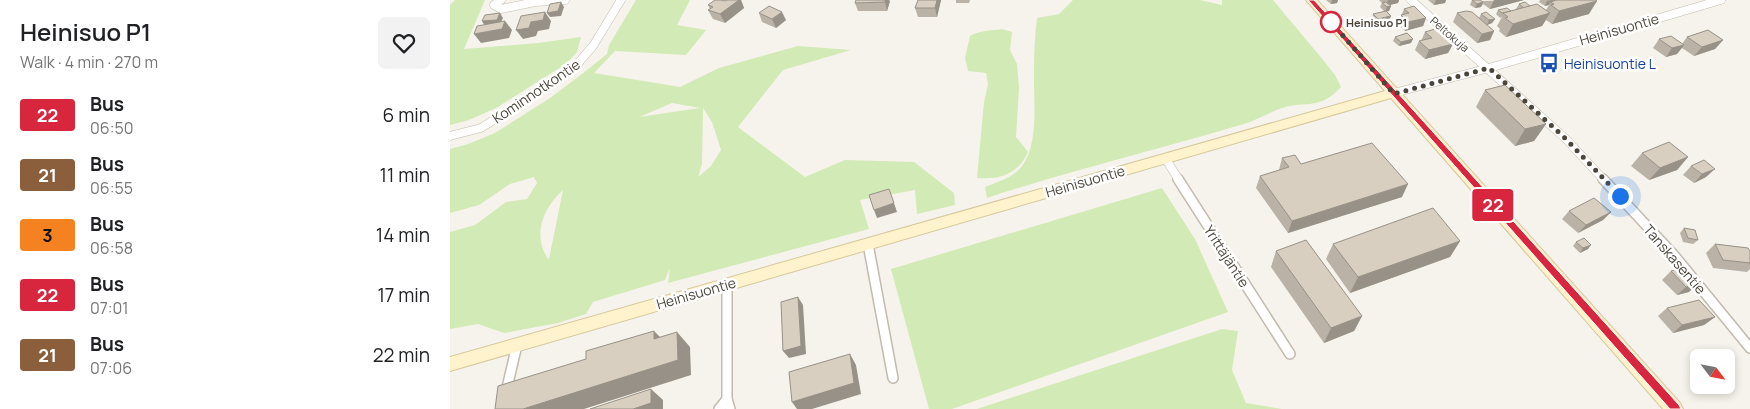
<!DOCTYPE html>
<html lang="en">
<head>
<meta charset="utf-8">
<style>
  body { margin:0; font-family:Manrope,sans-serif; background:#f2f2f2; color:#202124; height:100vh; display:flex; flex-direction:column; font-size:19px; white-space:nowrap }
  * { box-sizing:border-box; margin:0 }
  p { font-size:16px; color:#757577 }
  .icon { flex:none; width:28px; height:28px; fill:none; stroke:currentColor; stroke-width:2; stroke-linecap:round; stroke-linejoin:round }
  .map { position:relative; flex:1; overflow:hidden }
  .details { display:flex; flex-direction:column; background:#fff; width:450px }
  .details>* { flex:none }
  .badge { padding:0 10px; border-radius:4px; font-size:18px; line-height:32px }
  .needle { width:32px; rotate:122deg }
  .buttons { position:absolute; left:1240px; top:349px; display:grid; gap:10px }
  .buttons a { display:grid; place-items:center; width:45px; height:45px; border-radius:8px; background:#fff; box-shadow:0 2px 8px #0003; font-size:25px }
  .you { position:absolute; width:25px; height:25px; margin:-12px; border:4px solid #fff; border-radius:50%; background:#1a73e8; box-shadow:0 0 0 8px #1a73e833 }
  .map>.badge { position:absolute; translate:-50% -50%; box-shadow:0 0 0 2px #fff }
  .round { display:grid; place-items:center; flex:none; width:52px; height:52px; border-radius:8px; background:#f2f2f2 }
  .head { display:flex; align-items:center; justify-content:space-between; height:85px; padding:0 20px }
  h1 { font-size:24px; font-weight:600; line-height:38px }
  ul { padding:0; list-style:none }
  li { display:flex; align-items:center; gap:15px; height:60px; padding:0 20px }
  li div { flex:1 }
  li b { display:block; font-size:19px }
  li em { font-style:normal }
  li .badge { min-width:55px; font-weight:700; text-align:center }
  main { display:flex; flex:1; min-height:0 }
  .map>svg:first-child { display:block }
  .green { fill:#d2eab5; fill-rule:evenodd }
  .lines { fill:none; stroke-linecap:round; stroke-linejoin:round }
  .street-far1-casing { stroke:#c2bbae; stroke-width:9 }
  .street-casing { stroke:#c2bbae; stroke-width:12 }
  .secondary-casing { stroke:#d6c79b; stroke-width:2 }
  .street-far1 { stroke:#fff; stroke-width:8 }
  .street { stroke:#fff; stroke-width:9 }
  .secondary { fill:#fff3cd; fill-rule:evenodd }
  .wall { fill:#bab2a6 }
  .shaded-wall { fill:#979187 }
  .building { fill:#d8cfc1; stroke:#979187 }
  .line { fill:#d7263d; stroke:#fff }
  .walk { stroke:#4b4439; stroke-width:5; stroke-dasharray:0 9 }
  .stop-dot { fill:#fff; stroke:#d7263d; stroke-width:2.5 }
  .labels { text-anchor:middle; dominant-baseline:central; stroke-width:5; stroke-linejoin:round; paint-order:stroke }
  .far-stop-label { font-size:11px; font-weight:bold; fill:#4b4439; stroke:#fff; text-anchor:start }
  .far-street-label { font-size:11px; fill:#4b4439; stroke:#fff }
  .street-label { font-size:14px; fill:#4b4439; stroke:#fff }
  .transit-label { font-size:14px; fill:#164399; stroke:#fff; text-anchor:start }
</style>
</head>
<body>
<main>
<section class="details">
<div class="head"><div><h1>Heinisuo P1</h1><p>Walk · 4 min · 270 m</p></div><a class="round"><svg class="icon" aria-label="heart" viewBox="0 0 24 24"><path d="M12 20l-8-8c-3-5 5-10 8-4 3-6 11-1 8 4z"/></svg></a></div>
<ul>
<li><span class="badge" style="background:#d7263d;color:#fff">22</span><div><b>Bus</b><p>06:50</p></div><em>6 min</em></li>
<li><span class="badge" style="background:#8b5e3c;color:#fff">21</span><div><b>Bus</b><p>06:55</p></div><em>11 min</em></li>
<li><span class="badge" style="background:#f58220;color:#111">3</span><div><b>Bus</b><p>06:58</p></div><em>14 min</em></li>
<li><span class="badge" style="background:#d7263d;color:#fff">22</span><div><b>Bus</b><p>07:01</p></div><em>17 min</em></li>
<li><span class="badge" style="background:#8b5e3c;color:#fff">21</span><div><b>Bus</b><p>07:06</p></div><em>22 min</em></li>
</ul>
</section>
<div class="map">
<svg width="1300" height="409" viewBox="0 0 1300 409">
  <rect width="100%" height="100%" fill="#f6f3ec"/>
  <g class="green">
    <path d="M5 0H35L14 49 88 43 131 37 127 52 116 64 46 108 19 120 0 125V5Z"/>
    <path d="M186 0H240L227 25 256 30 236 55 165 51 144 73 230 87 269 68 348 46 401 50 333 70 288 127 355 177 395 160 464 162 504 193 505 205 467 214 465 190 410 200 419 229 218 283 220 268 215 280 143 302 136 314 108 323 54 333 28 324 0 329V232L25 225 56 202 77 199 87 183 84 177 60 184 29 205 0 213V149L18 144 45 133 100 98 132 74 157 54 159 45ZM222 103 250 108 189 117ZM253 108 262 122 271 150 261 166 248 177 252 164ZM113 190 99 259H98C82 235 93 208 113 190Z"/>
    <path d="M623 0H750L772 5V0H823L874 61 885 75 891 87C869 111 857 100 832 108 820 112 809 119 797 123 710 149 622 170 537 198L535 187C547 182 564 177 572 166 590 143 583 96 584 68 584 51 585 34 587 18L609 14Z"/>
    <path d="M552 29 562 32 560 50 567 64 569 88 566 137 578 152C568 174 551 180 527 178L534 102 538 84 536 73 518 71 515 58 520 36C530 30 541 31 552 29Z"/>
    <path d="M712 188 745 239 778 312 502 409H479L441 269Z"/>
    <path d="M772 329 788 331 782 370 796 403 832 409H527Z"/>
  </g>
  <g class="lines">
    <defs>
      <g id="street-far1">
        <path d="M51 0 44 5 51 9 85 2 115 0"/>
        <path d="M961 0 1116 139 1154 180"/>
        <path d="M944 93 1039 68 1271 0"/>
        <path d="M0 136 31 128 122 70 143 46 171 0"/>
        <path d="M715 158 729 180"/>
      </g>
      <g id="street">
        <path d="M728 179 840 354"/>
        <path d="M1153 179 1223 254 1300 348"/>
        <path d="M418 244 443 378"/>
        <path d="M277 284V399L280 409"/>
        <path d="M52 409 67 345"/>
        <path d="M269 409 277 399"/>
      </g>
      <path id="secondary" d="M856 0H867L1230 403 1233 409H1213L941 98 0 371V357L935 91Z"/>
    </defs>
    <use href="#street-far1" class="street-far1-casing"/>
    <use href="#street" class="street-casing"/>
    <use href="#secondary" class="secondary-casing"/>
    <use href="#street-far1" class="street-far1"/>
    <use href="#street" class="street"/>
    <use href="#secondary" class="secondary"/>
  </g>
  <g class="wall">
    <path d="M275 0H291L294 8 275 23 263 19 258 10 260 9 258 5 275 1 277 0Z"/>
    <path d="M468 0H491L487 17H468L465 8Z"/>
    <path d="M506 0H520L519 3H506Z"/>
    <path d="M876 0H888L887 3 881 4Z"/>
    <path d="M929 0H949L948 3 939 5 941 6 939 11H936L939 21 926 23 922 19 923 14 935 12 930 7 932 3Z"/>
    <path d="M978 0H996L995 3 984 5Z"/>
    <path d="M1022 0 1031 1 1074 0 1040 9 1033 4 1031 7 1025 8 1020 5Z"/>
    <path d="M1090 0H1105L1104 1 1139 14 1102 24 1096 20 1092 26 1056 37 1049 31 1050 29 1047 26 1052 17 1050 18 1046 14 1048 10 1061 11 1067 9H1066L1069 4 1080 6 1096 10 1099 5 1095 6 1089 2Z"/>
    <path d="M440 1 437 11H408L405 3Z"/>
    <path d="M954 9 976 18 973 26 955 31 948 24Z"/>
    <path d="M309 13 336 20 326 28 312 22Z"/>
    <path d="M1007 13 1029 18 1031 14 1045 19 1042 23 1037 25 1044 31 1040 40 1027 43 1003 22Z"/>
    <path d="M975 32 999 40 1003 44 998 53 975 59 965 50 969 41H971Z"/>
    <path d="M945 37 961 43 949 46 943 41Z"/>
    <path d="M1237 37 1273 40 1265 49 1244 56 1232 48 1227 54 1216 57 1203 48 1209 39 1232 44Z"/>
    <path d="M1035 90 1096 124 1084 141 1065 146 1026 107Z"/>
    <path d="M1192 153 1238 157 1227 170 1199 180 1181 166Z"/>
    <path d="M832 158 851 164 952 197 838 233 806 188 810 176 829 170Z"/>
    <path d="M1241 166 1256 177 1244 183 1233 175Z"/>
    <path d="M1119 211 1161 212 1153 220 1128 233 1112 219Z"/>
    <path d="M1234 228 1248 240 1243 244 1233 242 1230 233Z"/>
    <path d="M1010 241 1000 257 900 293 876 259 883 244Z"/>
    <path d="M1126 242 1138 249 1130 253 1123 246Z"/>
    <path d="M1265 244 1300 251V269L1297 272 1263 268 1256 253Z"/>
    <path d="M826 251 912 316 904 331 874 343 821 267Z"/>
    <path d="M1233 268 1239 292 1227 295 1212 280 1221 271Z"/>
    <path d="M1217 308 1265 317 1254 325 1223 333 1208 316Z"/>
  </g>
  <g class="shaded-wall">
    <path d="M289 0H291L294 8 275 23 270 14Z"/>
    <path d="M435 0H439L440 1 437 11 435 2Z"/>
    <path d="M487 0H491L487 17 485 8Z"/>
    <path d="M882 0H888L887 3 881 4Z"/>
    <path d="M938 0H949L948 3 936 6Z"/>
    <path d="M986 0H996L995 3 984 5Z"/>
    <path d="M1044 0H1074L1040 9Z"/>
    <path d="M1102 0H1105L1103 3 1100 2 1099 5 1095 6 1097 1Z"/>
    <path d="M1147 1 1139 14 1102 24 1109 11Z"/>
    <path d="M111 2 114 7 111 16 100 17 97 13Z"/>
    <path d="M1033 2 1031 7 1025 8 1027 4Z"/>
    <path d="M941 6 939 11 935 12 937 7Z"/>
    <path d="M95 12 101 21 99 29 88 31 86 36 73 39 66 30Z"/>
    <path d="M332 12 336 20 326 28 322 19Z"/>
    <path d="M50 13 53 18 50 24 35 26 32 21Z"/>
    <path d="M1100 13 1092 26 1056 37 1063 24Z"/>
    <path d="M941 16 939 21 926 23 928 19Z"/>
    <path d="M976 18 973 26 955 31 958 22Z"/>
    <path d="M1045 19 1042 23 1037 25 1039 20Z"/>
    <path d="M55 21 62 30 59 38 31 43 24 34Z"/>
    <path d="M1044 31 1040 40 1027 43 1032 34Z"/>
    <path d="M963 39 961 43 949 46 951 42Z"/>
    <path d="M997 39H1000L997 45 1003 44 998 53 975 59 979 50Z"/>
    <path d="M1273 40 1265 49 1244 56 1252 47Z"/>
    <path d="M1234 45 1227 54 1216 57 1222 48Z"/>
    <path d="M1096 124 1084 141 1065 146 1075 129Z"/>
    <path d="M1238 157 1227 170 1199 180 1210 168Z"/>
    <path d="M1265 169 1256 177 1244 183 1252 174Z"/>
    <path d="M958 184 952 197 838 233 842 221Z"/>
    <path d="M444 203 447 212 427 218 424 210Z"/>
    <path d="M1161 212 1153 220 1128 233 1136 225Z"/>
    <path d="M1010 241 1000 257 900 293 908 277Z"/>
    <path d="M1141 245 1138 249 1130 253 1133 248Z"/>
    <path d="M1248 284 1239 292 1227 295 1236 287Z"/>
    <path d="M348 297 353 305 356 354 339 358 333 351Z"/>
    <path d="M912 316 904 331 874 343 881 328Z"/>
    <path d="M1265 317 1254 325 1223 333 1232 325Z"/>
    <path d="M204 331 218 345 204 339Z"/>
    <path d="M227 332 240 347 241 375 134 409H73Z"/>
    <path d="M400 354 406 365 411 394 362 409H347L342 402Z"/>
    <path d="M201 389 213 400V409H183Z"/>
  </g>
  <g class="building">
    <path d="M265 0H271L275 1 277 0H289L270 14 258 10 263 7 258 5Z"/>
    <path d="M406 0H435V2L405 3Z"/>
    <path d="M468 0H487L485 8H465Z"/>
    <path d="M1022 0H1030L1033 2 1027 4Z"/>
    <path d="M1107 0H1145L1147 1 1109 11 1101 5 1104 4 1100 2Z"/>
    <path d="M111 2 108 11 97 13 100 4Z"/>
    <path d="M936 2 941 6 937 7 932 3Z"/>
    <path d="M1075 2 1080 6 1074 8 1069 4Z"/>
    <path d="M1087 4 1100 13 1063 24 1055 18 1058 17 1053 13Z"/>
    <path d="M319 6 332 12 322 19 309 13Z"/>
    <path d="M964 6 976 18 958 22 951 15 959 13 954 9Z"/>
    <path d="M1057 8 1061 11 1052 13 1048 10Z"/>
    <path d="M936 11 941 16 928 19 923 14Z"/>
    <path d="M1016 11 1022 12 1044 31 1032 34 1007 13Z"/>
    <path d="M95 12 93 20 81 22 79 28 66 30 71 16Z"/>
    <path d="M1036 12 1045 19 1039 20 1031 14Z"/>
    <path d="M50 13 47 20 32 21 35 15Z"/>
    <path d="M55 21 52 29 24 34 27 26Z"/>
    <path d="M985 29 1000 39H997L1003 44 979 50 969 41 982 38 975 32Z"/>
    <path d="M1258 30 1273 40 1252 47 1237 37Z"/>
    <path d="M957 33 963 39 951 42 945 37Z"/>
    <path d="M1221 36 1234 45 1222 48 1209 39Z"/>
    <path d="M1055 85 1096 124 1075 129 1035 90Z"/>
    <path d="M1219 142 1238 157 1210 168 1192 153Z"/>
    <path d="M922 143 958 184 842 221 810 176 839 167 832 158 845 155 851 164Z"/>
    <path d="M1254 160 1265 169 1252 174 1241 166Z"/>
    <path d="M439 189 444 203 424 210 419 195Z"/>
    <path d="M1144 198 1161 212 1136 225 1119 211Z"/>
    <path d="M983 208 1010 241 908 277 883 244Z"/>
    <path d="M1234 228 1245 230 1248 240 1238 238Z"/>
    <path d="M1134 238 1141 245 1133 248 1126 242Z"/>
    <path d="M856 240 912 316 881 328 826 251Z"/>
    <path d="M1265 244 1298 248 1300 251V263L1273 260Z"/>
    <path d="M1233 268 1248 284 1236 287 1221 271Z"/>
    <path d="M348 297 351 346 333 351 331 302Z"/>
    <path d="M1249 300 1265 317 1232 325 1217 308Z"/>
    <path d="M204 331V339L227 332 228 360 73 409H45L48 386 136 359V351Z"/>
    <path d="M400 354 404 383 342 402 339 372Z"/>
    <path d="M201 389V403L183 409H140Z"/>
  </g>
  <path class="line" d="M858 0H864L1229 405 1231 409H1220Z"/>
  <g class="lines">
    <path class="walk" d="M881 22 944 94 1039 68 1116 139 1170 196"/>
  </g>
  <defs>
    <symbol id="bus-bare" viewBox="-9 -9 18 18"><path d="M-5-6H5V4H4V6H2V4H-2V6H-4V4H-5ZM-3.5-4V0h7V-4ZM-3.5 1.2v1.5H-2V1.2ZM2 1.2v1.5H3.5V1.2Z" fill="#1a4fb4" stroke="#fff" stroke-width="2.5" paint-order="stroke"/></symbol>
  </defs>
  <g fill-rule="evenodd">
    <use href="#bus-bare" x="1085" y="49" width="28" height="28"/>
  </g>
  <circle class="stop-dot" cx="881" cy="22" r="10"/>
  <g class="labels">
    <g class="far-stop-label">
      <text x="896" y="22">Heinisuo P1</text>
    </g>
    <g class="far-street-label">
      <text transform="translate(1000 34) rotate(41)">Peltokuja</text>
    </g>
    <g class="street-label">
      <text transform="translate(1169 29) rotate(-16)">Heinisuontie</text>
      <text transform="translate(86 91) rotate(-34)">Kominnotkontie</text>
      <text transform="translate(635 181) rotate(-16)">Heinisuontie</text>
      <text transform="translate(777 256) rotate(57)">Yrittäjäntie</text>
      <text transform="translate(1225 259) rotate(49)">Tanskasentie</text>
      <text transform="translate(246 293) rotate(-16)">Heinisuontie</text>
    </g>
    <g class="transit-label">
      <text x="1114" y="63">Heinisuontie L</text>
    </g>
  </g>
</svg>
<div class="buttons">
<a><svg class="needle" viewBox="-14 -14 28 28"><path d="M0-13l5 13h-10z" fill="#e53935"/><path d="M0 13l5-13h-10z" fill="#757577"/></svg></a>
</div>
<div class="you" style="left:1170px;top:196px"></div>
<b class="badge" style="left:1043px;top:205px;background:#d7263d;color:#fff">22</b>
</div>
</main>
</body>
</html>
